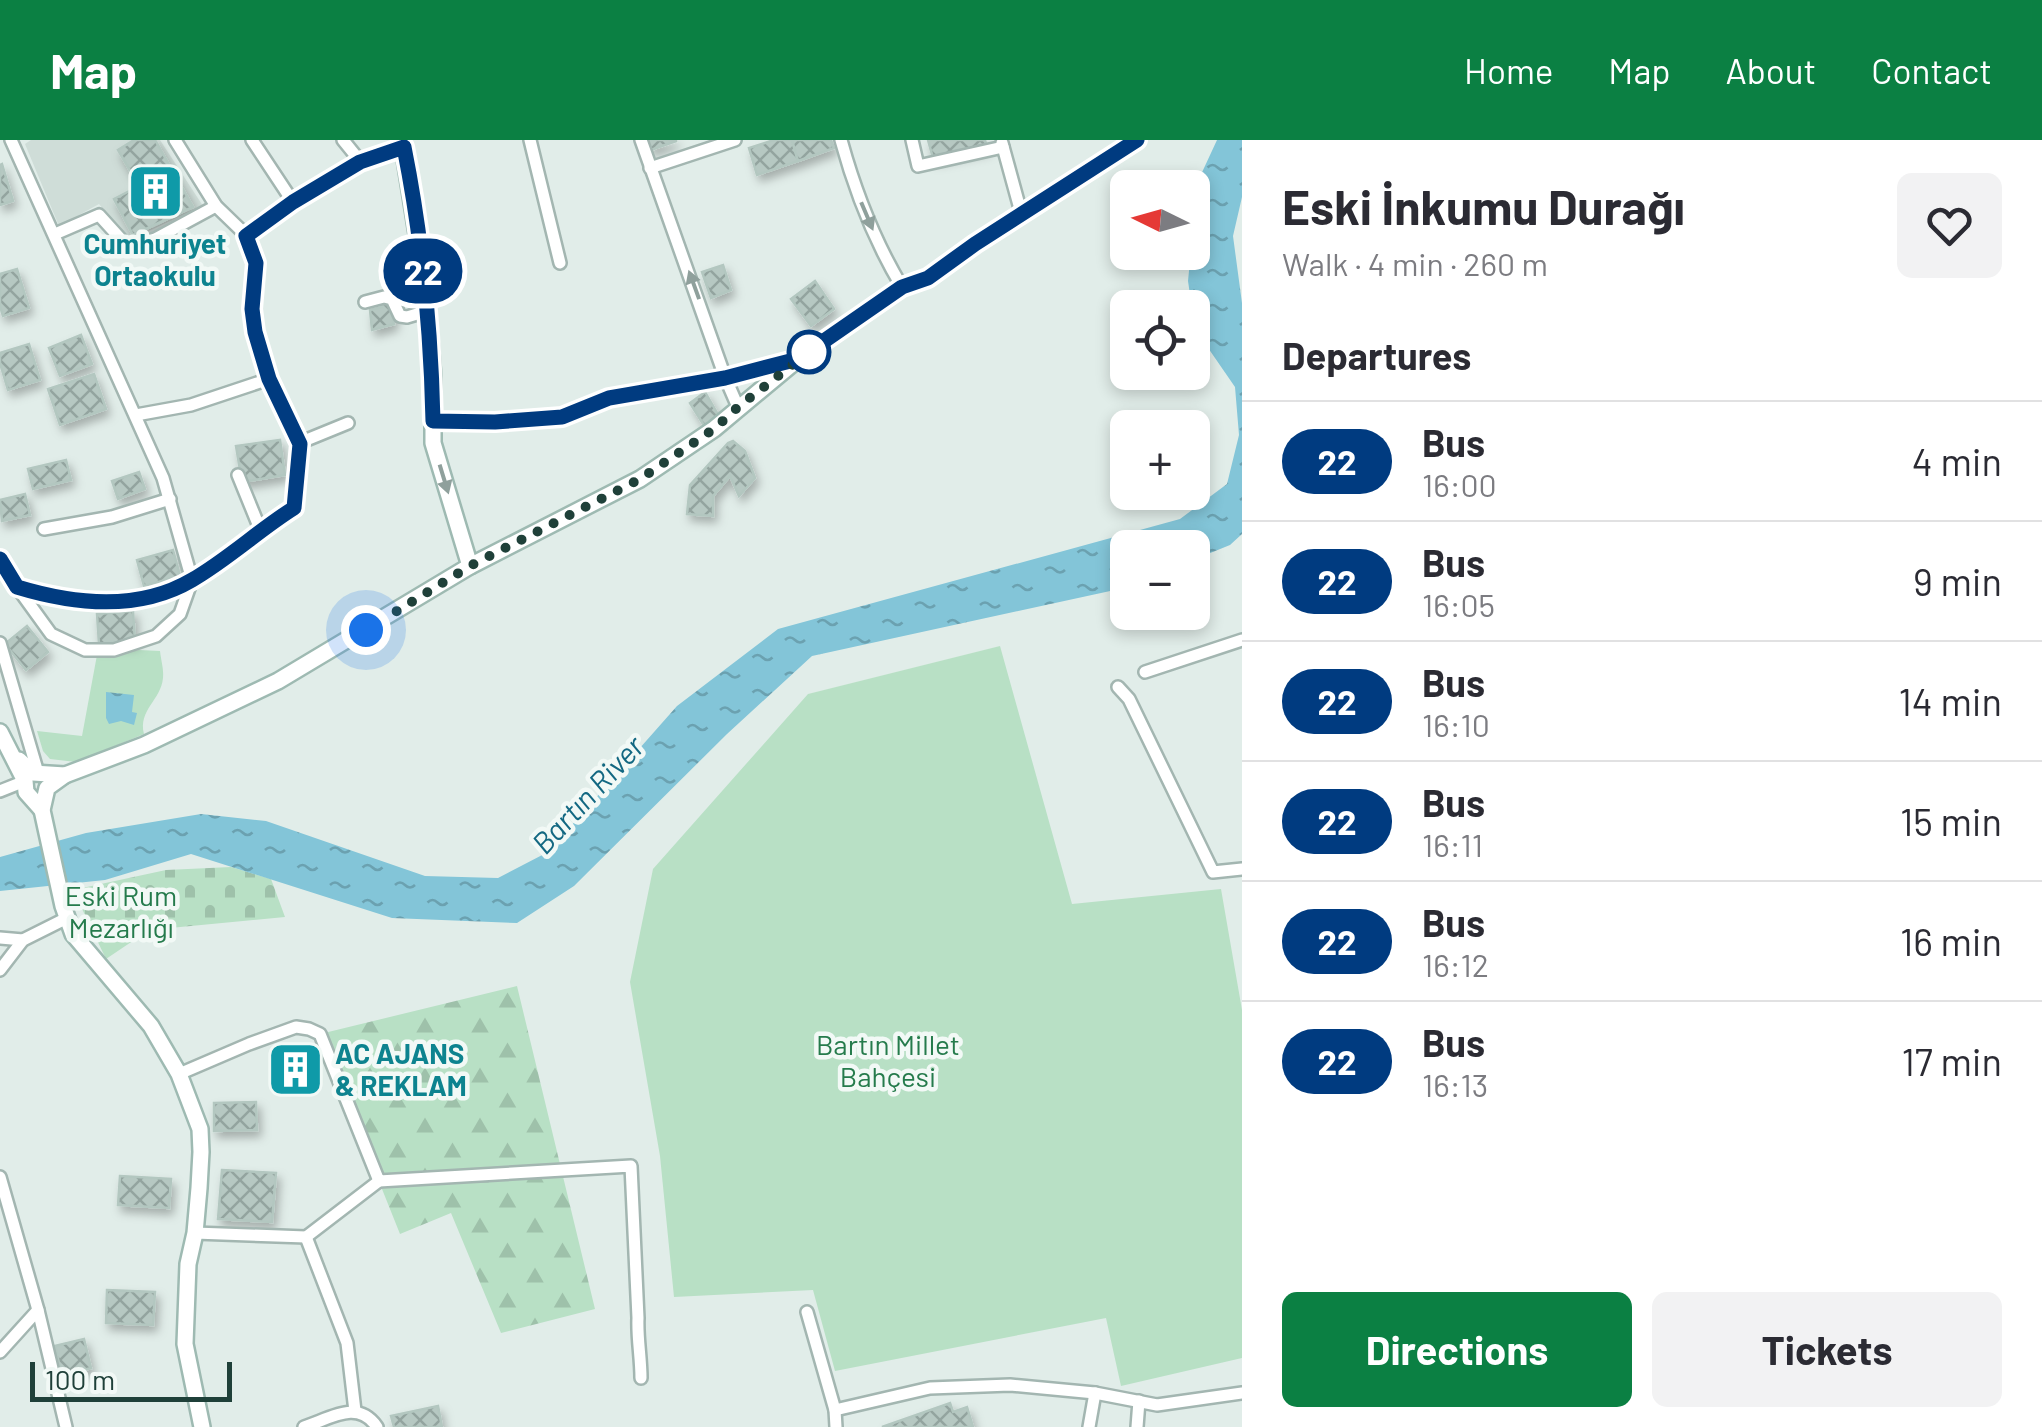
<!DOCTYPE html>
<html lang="en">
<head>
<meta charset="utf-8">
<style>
  body { margin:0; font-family:Barlow,sans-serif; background:#f2f2f3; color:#2b2b33; height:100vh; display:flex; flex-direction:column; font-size:38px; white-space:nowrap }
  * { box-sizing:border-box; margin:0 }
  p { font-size:32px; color:#7c7c81 }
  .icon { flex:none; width:55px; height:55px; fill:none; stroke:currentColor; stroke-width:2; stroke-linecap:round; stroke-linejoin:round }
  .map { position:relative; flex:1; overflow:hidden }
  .details { display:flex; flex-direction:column; background:#fff; width:800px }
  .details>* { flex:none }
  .badge { padding:0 20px; border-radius:32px; font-size:35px; line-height:65px }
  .needle { width:65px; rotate:275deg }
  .fabs { position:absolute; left:1110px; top:30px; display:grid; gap:20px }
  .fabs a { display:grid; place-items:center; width:100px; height:100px; border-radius:15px; background:#fff; box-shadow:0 5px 15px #0003; font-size:50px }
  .scale { position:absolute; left:30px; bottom:25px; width:202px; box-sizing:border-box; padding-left:10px; border:5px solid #1f4039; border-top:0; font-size:28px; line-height:35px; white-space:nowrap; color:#1f4039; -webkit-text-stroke:8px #f2f9f6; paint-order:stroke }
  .you { position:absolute; width:50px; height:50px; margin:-25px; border:8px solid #fff; border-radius:50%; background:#1a73e8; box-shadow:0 0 0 15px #1a73e833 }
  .map>.badge { position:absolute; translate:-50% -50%; box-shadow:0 0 0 5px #fff }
  h2 { padding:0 40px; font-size:38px; line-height:90px }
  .round { display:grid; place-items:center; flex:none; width:105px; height:105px; border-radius:15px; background:#f2f2f3 }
  .head { display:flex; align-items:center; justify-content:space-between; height:170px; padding:0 40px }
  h1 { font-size:48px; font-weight:700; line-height:75px }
  .primary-button { display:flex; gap:20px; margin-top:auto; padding:20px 40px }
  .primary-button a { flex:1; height:115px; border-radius:15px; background:#0b8043; color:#fff; font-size:40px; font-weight:700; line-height:115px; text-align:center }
  .primary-button a+a { background:#f2f2f3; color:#2b2b33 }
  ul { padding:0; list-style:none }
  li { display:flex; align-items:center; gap:30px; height:120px; padding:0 40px; border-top:2px solid #e1e1e2 }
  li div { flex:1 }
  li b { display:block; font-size:38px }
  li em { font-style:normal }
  li .badge { min-width:110px; font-weight:700; text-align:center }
  header { display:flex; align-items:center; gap:60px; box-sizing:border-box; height:140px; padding:0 50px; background:#0b8043; color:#fff }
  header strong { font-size:48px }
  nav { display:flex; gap:55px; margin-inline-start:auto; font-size:35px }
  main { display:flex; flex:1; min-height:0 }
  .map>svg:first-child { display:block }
  .built { fill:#cfddd8 }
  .green { fill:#b8e0c5 }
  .forest { fill:url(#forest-firs) }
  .cemetery { fill:url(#cemetery-stones) }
  .water { fill:url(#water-ripples) }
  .building { fill:url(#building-cross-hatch); stroke:#b3c7c0; stroke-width:2.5; filter:url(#shadow) }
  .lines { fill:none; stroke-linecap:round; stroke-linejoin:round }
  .street-casing { stroke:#a3b6b1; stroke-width:16 }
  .secondary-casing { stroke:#9ebab2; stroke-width:20 }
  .street { stroke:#fff; stroke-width:11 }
  .secondary { stroke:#fff; stroke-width:15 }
  .oneway { fill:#8fa09c }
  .line-casing { stroke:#fff; stroke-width:22 }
  .line { stroke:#003b80; stroke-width:15 }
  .walk { stroke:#1f4039; stroke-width:10; stroke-dasharray:0 18 }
  .stop-dot { fill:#fff; stroke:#003b80; stroke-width:5 }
  .labels { text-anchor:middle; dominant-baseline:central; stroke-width:9; stroke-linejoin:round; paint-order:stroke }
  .culture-label { font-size:28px; font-weight:bold; fill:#0d838f; stroke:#f2f9f6 }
  .park-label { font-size:28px; fill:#257b4c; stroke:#f2f9f6 }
  .water-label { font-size:30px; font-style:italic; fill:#136882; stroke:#f2f9f6 }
</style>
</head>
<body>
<header>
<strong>Map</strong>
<nav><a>Home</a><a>Map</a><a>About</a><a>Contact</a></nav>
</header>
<main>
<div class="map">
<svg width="1242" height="1287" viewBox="0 0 1242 1287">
  <defs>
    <pattern id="forest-firs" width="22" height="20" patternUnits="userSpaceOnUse" patternTransform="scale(2.5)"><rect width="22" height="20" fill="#b8e0c5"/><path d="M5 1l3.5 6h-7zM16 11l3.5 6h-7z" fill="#9ec1aa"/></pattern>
    <pattern id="cemetery-stones" width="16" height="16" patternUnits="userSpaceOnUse" patternTransform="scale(2.5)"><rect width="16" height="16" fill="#b8e0c5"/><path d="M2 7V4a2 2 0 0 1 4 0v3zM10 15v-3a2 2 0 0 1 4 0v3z" fill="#9ec1aa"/></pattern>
    <pattern id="water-ripples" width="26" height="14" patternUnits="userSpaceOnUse" patternTransform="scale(2.5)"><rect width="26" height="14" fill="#83c5d8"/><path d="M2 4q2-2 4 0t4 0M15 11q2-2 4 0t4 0" fill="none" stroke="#6ba1b0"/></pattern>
    <pattern id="building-cross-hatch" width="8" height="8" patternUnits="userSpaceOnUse" patternTransform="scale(2.5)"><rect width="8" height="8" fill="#b6c8c2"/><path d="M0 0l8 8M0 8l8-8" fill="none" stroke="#93a49f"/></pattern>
    <filter id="shadow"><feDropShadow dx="3.5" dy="6" stdDeviation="5" flood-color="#0004"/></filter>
  </defs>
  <rect width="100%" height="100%" fill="#e1ede9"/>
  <path class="built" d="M31 0H160L203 66 129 100 99 64 59 86 25 4Z"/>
  <g class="green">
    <path d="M1000 506 1072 764 1221 749 1242 870V1218L1121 1246 1106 1178 835 1231 813 1150 674 1157 660 1016 630 842 653 729 808 554Z"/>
    <path d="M139 510 160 511C161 520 164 530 163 538 161 560 138 570 144 594L76 622 50 619 43 611 37 591 82 596 97 515H112Z"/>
  </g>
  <path class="forest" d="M517 846 595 1169 501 1193 451 1073 400 1094 320 894Z"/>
  <path class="cemetery" d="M231 727 271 739 285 777 149 790 106 819 73 750 166 730Z"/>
  <g class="water">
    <path d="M1217 0H1242V57L1233 96 1242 163V394L1230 405 1193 420 1192 408H1128L1127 446 1124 448 812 516 727 594 574 746 517 783 392 778 191 714 105 740 0 751V717L86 693 201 674 266 681 425 736 498 738 548 712 677 566 778 489 1180 379 1227 344 1239 295 1235 247 1195 189 1188 141 1198 41Z"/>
    <path d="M106 552 134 555 132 572 137 573 134 585 121 581 109 584 106 578Z"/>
  </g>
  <g class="building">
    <path d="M134 0H155L193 67 133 95 114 59 139 46 118 10Z"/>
    <path d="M647 0H676V1L651 10Z"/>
    <path d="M774 0H792L798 21 757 35 749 8Z"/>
    <path d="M792 0H831L834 8 798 21Z"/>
    <path d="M928 0H985L987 7 933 18Z"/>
    <path d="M2 24 13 61 0 65V25Z"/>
    <path d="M723 125 731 150 711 158 702 132Z"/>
    <path d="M17 129 29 168 3 176 0 166V134Z"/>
    <path d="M815 141 834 169 811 186 791 159Z"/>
    <path d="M390 161 395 175H392L394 184 372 190 370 170 382 167V163Z"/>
    <path d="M81 195 92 224 60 236 49 208Z"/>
    <path d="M29 204 40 240 8 250 0 223V213Z"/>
    <path d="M94 234 106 269 60 285 48 249Z"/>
    <path d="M705 252 720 278 705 287 690 263Z"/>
    <path d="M280 300 285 335 242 342 236 306Z"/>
    <path d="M733 301 745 311 755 338 739 356 730 336 713 356V376L687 374 690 345 728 303Z"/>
    <path d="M66 320 71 340 33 349 28 329Z"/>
    <path d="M139 332 145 349 118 359 112 341Z"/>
    <path d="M25 354 30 375 2 381 0 360Z"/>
    <path d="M173 410 180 436 144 446 137 420Z"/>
    <path d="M133 471 135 501 99 504 97 474Z"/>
    <path d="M27 486 48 512 26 530 5 504Z"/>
    <path d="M303 916 309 936 289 942 283 922Z"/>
    <path d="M256 962 257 990 214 991V963Z"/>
    <path d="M222 1030 276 1033 272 1082 218 1079Z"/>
    <path d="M120 1036 171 1039 169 1068 118 1065Z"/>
    <path d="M107 1150 155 1152 153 1185 106 1183Z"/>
    <path d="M84 1199 91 1228 62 1236 55 1206Z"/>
    <path d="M950 1263 953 1272 967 1267 973 1287H882Z"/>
    <path d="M438 1266 442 1287H394L391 1276Z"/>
  </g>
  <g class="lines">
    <defs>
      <g id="street">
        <path d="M11 0 163 338 192 440C130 468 81 466 17 447"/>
        <path d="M175 0 216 66 247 96 256 123 252 169 255 192 269 239 299 303"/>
        <path d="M252 0 293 62"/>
        <path d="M343 0 360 21"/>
        <path d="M530 0 560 123"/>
        <path d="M641 0 725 237 738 267"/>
        <path d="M841 0C855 51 875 102 902 147"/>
        <path d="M912 0 918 26 1003 7"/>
        <path d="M1002 3 1022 76"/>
        <path d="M650 28 735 0"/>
        <path d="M55 94 99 75 128 107 155 99 216 66"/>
        <path d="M247 96 293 62 360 21 404 7"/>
        <path d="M365 162 384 157 392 159 400 176 407 177 427 171"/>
        <path d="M136 275 191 265 269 239"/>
        <path d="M433 281 495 282 562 277 609 258 725 237 796 219"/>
        <path d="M238 335 260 389"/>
        <path d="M44 389 112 377 170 359"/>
        <path d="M0 419 17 447 51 494 85 510H114L156 496 180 474 192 440 260 389 294 367 299 303 348 283"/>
        <path d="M0 503 38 633"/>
        <path d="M1145 532 1242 500"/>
        <path d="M1118 547 1129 559 1213 732 1242 729"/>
        <path d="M0 651 25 641"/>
        <path d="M0 798 23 800"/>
        <path d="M0 830 23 800 67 778"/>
        <path d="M179 934 249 904 296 887 309 889 320 894 379 1041 631 1026 638 1178C637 1197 641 1218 641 1238"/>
        <path d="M0 1037 38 1170 66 1287"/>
        <path d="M195 1093 306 1097 379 1041"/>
        <path d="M306 1097 347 1203 355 1271"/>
        <path d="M807 1172 835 1270 836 1287"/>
        <path d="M0 1212 38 1170"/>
        <path d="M835 1270 930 1248 1010 1245 1095 1253 1157 1265 1242 1253"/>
        <path d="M304 1287C331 1278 358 1259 377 1287"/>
        <path d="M1089 1287 1095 1253"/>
        <path d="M1137 1287 1139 1261"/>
      </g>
      <g id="secondary">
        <path d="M402 0 425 144 433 237V303L470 426"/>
        <path d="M0 592 25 641 26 652 42 670"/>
        <path d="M19 620 33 633 65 635"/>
        <path d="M202 1287 185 1204 188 1124 195 1093 199 1048 201 1012 200 989 179 934 151 886 73 794 63 766 42 670 47 648 65 635 144 605 278 541 470 426 640 339 714 289 798 219 902 147 928 138 975 104 1137 0"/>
      </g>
    </defs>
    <use href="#street" class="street-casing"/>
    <use href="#secondary" class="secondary-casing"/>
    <use href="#street" class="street"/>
    <use href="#secondary" class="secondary"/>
  </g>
  <defs><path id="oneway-solid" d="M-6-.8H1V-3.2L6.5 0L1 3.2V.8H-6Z" transform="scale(2.5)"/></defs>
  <g class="oneway">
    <use href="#oneway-solid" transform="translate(867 76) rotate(67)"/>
    <use href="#oneway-solid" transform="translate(694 145) rotate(-110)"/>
    <use href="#oneway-solid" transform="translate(444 339) rotate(73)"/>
  </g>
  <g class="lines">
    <defs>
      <path id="line" d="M0 419 17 447C73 464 138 472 192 440 227 420 259 390 294 368L300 304 269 239 255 192 252 169 256 123 246 96 293 62 360 22 404 7C422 97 431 189 433 281L495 282 562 277 609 258 725 238 798 219 902 147 928 138 975 104 1137 0"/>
    </defs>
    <use href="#line" class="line-casing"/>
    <use href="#line" class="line"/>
    <path class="walk" d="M366 490 470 426 640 339 714 289 738 267 809 212"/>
  </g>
  <defs>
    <symbol id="building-square" viewBox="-11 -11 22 22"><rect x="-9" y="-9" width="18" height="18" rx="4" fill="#0f9aa8" stroke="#f2f9f6"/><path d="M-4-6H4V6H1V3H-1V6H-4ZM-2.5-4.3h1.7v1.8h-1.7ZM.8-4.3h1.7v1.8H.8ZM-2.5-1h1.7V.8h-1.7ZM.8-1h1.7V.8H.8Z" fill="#fff"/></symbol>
  </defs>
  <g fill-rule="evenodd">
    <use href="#building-square" x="124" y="20" width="63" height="63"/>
    <use href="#building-square" x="264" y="898" width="63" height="63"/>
  </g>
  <circle class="stop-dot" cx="809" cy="212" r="20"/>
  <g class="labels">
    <g class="culture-label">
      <text x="155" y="103">Cumhuriyet<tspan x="155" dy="32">Ortaokulu</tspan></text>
      <text x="335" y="913" text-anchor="start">AC AJANS<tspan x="335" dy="32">&amp; REKLAM</tspan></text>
    </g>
    <g class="park-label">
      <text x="121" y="755">Eski Rum<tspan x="121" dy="32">Mezarlığı</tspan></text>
      <text x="888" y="904">Bartın Millet<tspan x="888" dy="32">Bahçesi</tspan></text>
    </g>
    <g class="water-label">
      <text transform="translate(587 654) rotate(-47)">Bartın River</text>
    </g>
  </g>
</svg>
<div class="fabs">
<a><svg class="needle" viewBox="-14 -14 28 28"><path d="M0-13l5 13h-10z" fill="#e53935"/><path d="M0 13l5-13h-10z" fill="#7c7c81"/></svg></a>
<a><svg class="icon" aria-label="locate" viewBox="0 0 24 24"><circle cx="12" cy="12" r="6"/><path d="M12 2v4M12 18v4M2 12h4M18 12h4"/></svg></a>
<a>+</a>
<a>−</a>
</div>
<div class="scale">100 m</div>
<div class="you" style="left:366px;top:490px"></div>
<b class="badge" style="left:423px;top:131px;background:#003b80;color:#fff">22</b>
</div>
<section class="details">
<div class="head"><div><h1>Eski İnkumu Durağı</h1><p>Walk · 4 min · 260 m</p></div><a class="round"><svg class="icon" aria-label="heart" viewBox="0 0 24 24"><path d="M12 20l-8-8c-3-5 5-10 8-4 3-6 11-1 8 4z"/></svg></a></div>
<h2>Departures</h2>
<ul>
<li><span class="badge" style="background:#003b80;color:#fff">22</span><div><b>Bus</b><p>16:00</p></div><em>4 min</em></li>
<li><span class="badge" style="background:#003b80;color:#fff">22</span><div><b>Bus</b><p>16:05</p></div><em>9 min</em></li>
<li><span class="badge" style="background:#003b80;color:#fff">22</span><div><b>Bus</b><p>16:10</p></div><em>14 min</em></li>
<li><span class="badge" style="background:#003b80;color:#fff">22</span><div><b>Bus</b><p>16:11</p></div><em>15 min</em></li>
<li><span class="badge" style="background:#003b80;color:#fff">22</span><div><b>Bus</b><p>16:12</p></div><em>16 min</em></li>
<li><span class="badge" style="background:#003b80;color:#fff">22</span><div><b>Bus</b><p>16:13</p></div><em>17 min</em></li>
</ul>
<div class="primary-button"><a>Directions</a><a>Tickets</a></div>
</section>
</main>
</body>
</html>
